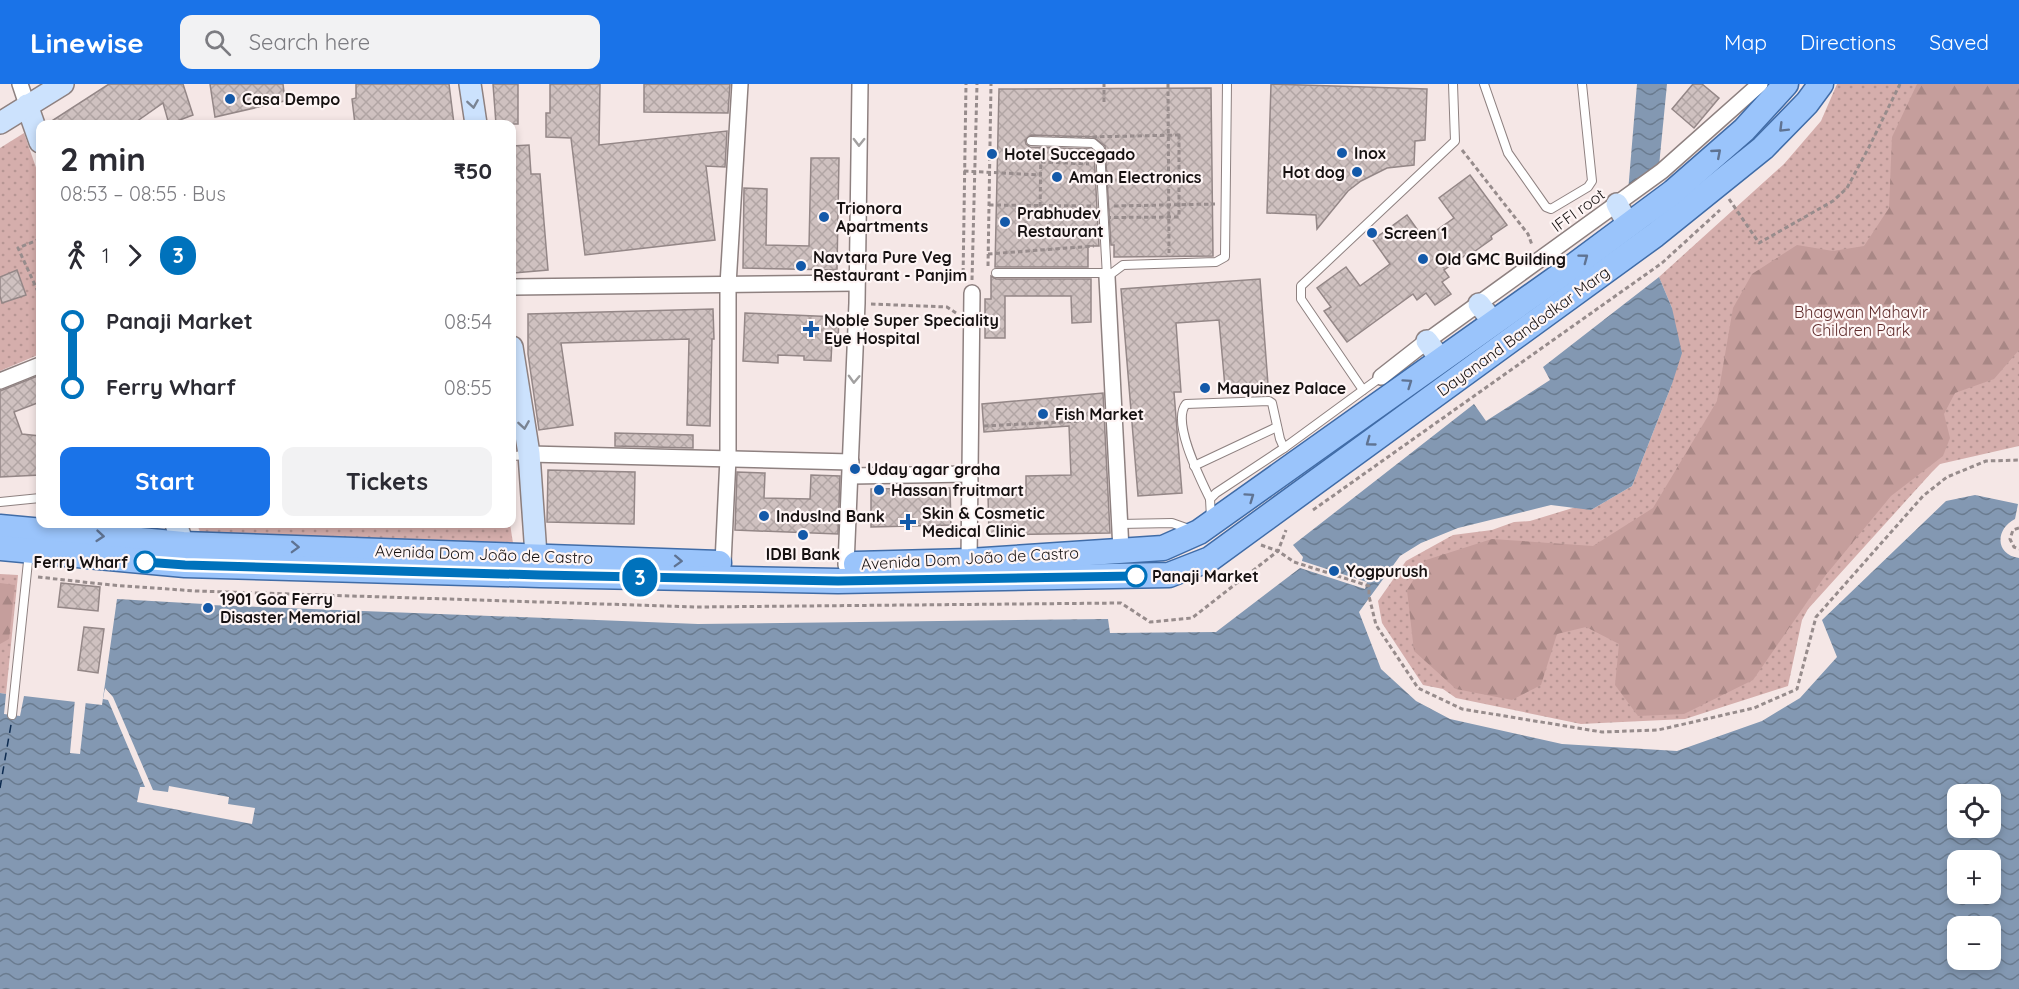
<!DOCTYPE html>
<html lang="en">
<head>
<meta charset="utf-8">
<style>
  body { margin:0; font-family:Quicksand,sans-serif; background:#f2f2f3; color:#2b2b33; height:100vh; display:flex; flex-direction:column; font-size:22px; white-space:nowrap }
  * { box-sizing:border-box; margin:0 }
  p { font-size:20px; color:#7c7c81 }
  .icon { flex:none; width:33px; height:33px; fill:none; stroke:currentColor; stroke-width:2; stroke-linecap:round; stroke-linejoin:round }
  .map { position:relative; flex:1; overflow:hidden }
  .side { position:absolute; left:36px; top:36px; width:480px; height:408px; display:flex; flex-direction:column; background:#fff; border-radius:12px; box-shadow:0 3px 9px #0003 }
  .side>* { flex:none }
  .badge { padding:0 12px; border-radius:20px; font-size:21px; line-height:39px }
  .fabs { position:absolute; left:1947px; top:700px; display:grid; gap:12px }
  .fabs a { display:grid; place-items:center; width:54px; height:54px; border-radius:12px; background:#fff; box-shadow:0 3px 9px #0003; font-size:30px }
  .map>.badge { position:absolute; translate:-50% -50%; box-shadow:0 0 0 3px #fff }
  .legs { display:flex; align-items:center; gap:9px; height:66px; padding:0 24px; font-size:20px }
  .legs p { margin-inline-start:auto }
  .summary { display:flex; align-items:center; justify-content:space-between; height:102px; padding:0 24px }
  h1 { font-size:33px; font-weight:700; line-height:45px }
  .button { display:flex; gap:12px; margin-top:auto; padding:12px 24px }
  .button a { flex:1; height:69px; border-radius:12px; background:#1a73e8; color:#fff; font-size:24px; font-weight:700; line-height:69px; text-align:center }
  .button a+a { background:#f2f2f3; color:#2b2b33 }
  ul { padding:0 24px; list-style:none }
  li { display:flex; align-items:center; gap:21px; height:66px; font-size:22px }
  li i { display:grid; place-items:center; width:9px; height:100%; margin:0 8px; background:currentColor }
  li i::after { content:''; width:15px; height:15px; margin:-8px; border:4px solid; border-radius:50%; background:#fff }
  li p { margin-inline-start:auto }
  li:first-child i { background:linear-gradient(#0000 50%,currentColor 0) }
  li:last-child i { background:linear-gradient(currentColor 50%,#0000 0) }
  header { display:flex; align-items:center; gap:36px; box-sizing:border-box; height:84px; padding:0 30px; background:#1a73e8; color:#fff }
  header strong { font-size:28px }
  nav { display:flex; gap:33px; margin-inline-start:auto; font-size:21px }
  .search { width:420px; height:54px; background:#f2f2f3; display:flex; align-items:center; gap:15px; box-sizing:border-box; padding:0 21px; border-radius:12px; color:#7c7c81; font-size:22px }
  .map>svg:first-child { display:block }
  .grass { fill:url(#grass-dots) }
  .forest { fill:url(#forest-firs) }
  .water { fill:url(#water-waves); fill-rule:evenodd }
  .pier { fill:#f5e7e6 }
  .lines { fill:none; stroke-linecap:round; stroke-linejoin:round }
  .ferry { stroke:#0d2b50; stroke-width:1.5; stroke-dasharray:8 6; stroke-linecap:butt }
  .building { fill:url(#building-cross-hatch); stroke:#948787; stroke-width:1.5 }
  .lane-casing { stroke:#8e8180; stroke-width:10 }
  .street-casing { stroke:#8e8180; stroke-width:18 }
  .secondary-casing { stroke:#8e8180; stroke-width:24 }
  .primary-casing { stroke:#406ca7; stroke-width:27 }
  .path { stroke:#978c8c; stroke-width:3; stroke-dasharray:4.5 3; stroke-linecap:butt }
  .lane { stroke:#fff; stroke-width:8 }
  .street { stroke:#fff; stroke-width:15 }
  .secondary { stroke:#cce2fd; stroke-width:21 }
  .primary { stroke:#9ac4fb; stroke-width:24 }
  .oneway { stroke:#7a8493 }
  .oneway2 { stroke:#5f7392 }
  .oneway3 { stroke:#a2a0a0 }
  .line-1-casing { stroke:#fff; stroke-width:14 }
  .line-1 { stroke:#0072bc; stroke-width:9 }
  .poi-dot { fill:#1359a9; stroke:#fef5f5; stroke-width:2 }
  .stop-1-dot { fill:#fff; stroke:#0072bc; stroke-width:3 }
  .labels { text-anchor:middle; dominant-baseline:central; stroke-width:4.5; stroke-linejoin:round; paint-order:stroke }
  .poi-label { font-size:16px; font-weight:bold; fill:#161111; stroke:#fef5f5; text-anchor:start }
  .street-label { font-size:16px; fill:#161111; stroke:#fef5f5 }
  .park-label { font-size:16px; fill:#602c2c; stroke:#fef5f5 }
  .stop-label { font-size:16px; font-weight:bold; fill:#161111; stroke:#fef5f5; text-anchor:end }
</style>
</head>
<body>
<header>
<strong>Linewise</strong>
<div class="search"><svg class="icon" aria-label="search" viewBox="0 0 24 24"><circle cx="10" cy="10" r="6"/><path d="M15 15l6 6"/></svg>Search here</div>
<nav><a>Map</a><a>Directions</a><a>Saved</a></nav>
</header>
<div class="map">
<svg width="2019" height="905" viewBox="0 0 2019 905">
  <defs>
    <pattern id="grass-dots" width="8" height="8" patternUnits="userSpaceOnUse" patternTransform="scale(1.5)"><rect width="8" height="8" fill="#d5aeac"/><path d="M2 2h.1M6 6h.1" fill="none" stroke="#b69593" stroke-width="1.8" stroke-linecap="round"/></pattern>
    <pattern id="forest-firs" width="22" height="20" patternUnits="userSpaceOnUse" patternTransform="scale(1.5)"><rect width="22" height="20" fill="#c59e9c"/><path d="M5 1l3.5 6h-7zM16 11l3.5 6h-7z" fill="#a88785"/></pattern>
    <pattern id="water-waves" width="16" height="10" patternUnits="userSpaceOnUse" patternTransform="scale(1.5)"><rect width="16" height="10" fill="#8398b2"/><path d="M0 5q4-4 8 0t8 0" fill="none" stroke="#6a7b8f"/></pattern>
    <pattern id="building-cross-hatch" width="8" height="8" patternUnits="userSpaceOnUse" patternTransform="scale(1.5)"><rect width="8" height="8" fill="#cfc1c0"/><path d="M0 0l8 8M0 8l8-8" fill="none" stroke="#b1a5a4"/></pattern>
  </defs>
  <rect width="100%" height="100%" fill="#f5e7e6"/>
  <g class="grass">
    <path d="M1837 0H2019V362L1940 380 1932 388 1808 525 1802 536 1788 602 1685 635 1601 639 1581 640 1456 614 1443 605 1423 601 1382 539 1378 517 1406 477 1453 451 1492 446 1514 438 1530 437 1576 423 1591 426 1632 402 1672 300V224L1659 193 1784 80 1821 37Z"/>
    <path d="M24 49 40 95V270L0 287V64Z"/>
    <path d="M197 440H510L513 459 201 451Z"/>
    <path d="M0 490 18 491 6 610 0 609Z"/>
  </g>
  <g class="forest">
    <path d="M1917 0H2019V266L1994 295 1955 309 1944 330 1950 354 1943 372 1891 412 1825 492 1753 596 1684 630 1638 632 1615 601 1619 560 1586 543 1557 550 1541 601 1512 616 1456 605 1414 567 1407 506 1426 476 1492 455 1593 462 1653 424 1717 317 1733 224 1752 190 1797 161 1833 167 1864 162 1889 124 1892 53Z"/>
    <path d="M0 499 15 501 9 555 0 560Z"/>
  </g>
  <g class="water">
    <path d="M1637 0H1667L1659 82 1628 108Z"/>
    <path d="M1659 193 1672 224 1682 269 1672 300 1632 402 1591 426 1551 421 1458 444 1421 459 1400 472 1359 528 1381 585 1416 617 1450 635 1562 660 1677 667 1762 637 1800 614 1837 573 1822 536 1946 417 1975 411 2018 420 2015 435C1995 445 1995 471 2019 474V905H0V609L6 610 4 630 20 632 24 612 102 621 117 515 204 520V527H209L210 521 698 540 1108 535 1110 549 1216 548 1300 484 1303 473 1293 461 1474 320 1486 337 1550 296 1543 283ZM1958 711H1990V744H1958ZM1958 777H1990V810H1958ZM1958 843H1990V876H1958Z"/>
  </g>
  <g class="pier">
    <path d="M1299 476 1367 498 1365 505 1297 483Z"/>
    <path d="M105 604 113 613 153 706 168 708 169 702 229 713 228 720 255 724 252 740 137 718 140 703H145L108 616 103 615Z"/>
    <path d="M75 615 86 616 80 670 70 669Z"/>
  </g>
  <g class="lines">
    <path class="ferry" d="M0 704 12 635"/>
  </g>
  <g class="building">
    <path d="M109 0H183L193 31 169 40 163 19 133 40H47Z"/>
    <path d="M210 0H283L285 17 215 33Z"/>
    <path d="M356 0H449L454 40H355L352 15 356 14Z"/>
    <path d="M493 0H518V40H496Z"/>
    <path d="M550 0H600L599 61 727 47 725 83 706 82 715 156 585 171 571 54 546 53V29H550Z"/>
    <path d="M644 0H730L728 29 644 28Z"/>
    <path d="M1271 0 1427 5 1425 56 1415 57 1414 81 1387 84 1361 97 1348 107 1317 145 1316 131 1267 129Z"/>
    <path d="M1693 0H1702L1719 14 1694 44 1672 25Z"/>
    <path d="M1211 4 1213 172 1114 173V161H1111L1105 62 1093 53 1031 51 1025 56 1026 60 1030 63 1091 65 1094 68 1099 162H1088V183H995L999 5Z"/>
    <path d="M529 61 531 90H540L548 186 514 189 512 155V62Z"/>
    <path d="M811 74H839L837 186 743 184 744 104 767 105 766 161 809 162Z"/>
    <path d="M1470 91 1507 141 1491 152 1492 155 1471 170 1470 168 1444 186 1449 193 1442 198 1451 210 1435 221 1426 209 1417 216 1413 210 1347 258 1324 227 1331 223 1317 204 1346 183 1360 202 1390 180 1373 156 1407 131 1424 155 1454 134 1439 114Z"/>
    <path d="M17 186 26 211 2 219 0 212V193Z"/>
    <path d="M991 192 996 195H1091V238L1072 239 1071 212H1005V254H985V215H991Z"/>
    <path d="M1260 195 1268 300 1225 303 1219 236 1176 239 1181 308H1174L1182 409 1138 412 1121 205Z"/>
    <path d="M713 225 714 255H712L710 342 687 341 689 255 561 259 573 341 539 346 528 270V230Z"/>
    <path d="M745 229 839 233 838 257 832 256 831 277 804 276V272L778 271V279L743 277Z"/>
    <path d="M40 291V318L14 328 22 350 40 352V391L0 393V307Z"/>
    <path d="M1103 309 1110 449 989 451 988 411H1026V392L1071 391 1069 342 984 348 982 320Z"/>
    <path d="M615 349 693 351V364L615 362Z"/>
    <path d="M548 386 635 388 634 440 547 438Z"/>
    <path d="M737 388 765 389 764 414 810 415 811 391 840 392 838 450 735 446Z"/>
    <path d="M950 404 951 441 871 443V405Z"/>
    <path d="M61 499 100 503 98 527 58 523Z"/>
    <path d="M84 543 104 545 98 589 78 586Z"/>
  </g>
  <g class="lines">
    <defs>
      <g id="lane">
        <path d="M1484 0 1508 69 1546 123 1551 125 1588 103 1592 97 1582 0"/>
        <path d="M1031 57 1093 59 1100 65 1107 193"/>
        <path d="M996 189H1111"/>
        <path d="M1107 193 1123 181 1216 178 1225 173 1227 0"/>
        <path d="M1363 306 1301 215V202L1455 57 1453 0"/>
        <path d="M512 372 528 371"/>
        <path d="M1194 382 1277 343"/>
        <path d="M1210 415C1201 396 1171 338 1186 320L1269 317 1272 319 1280 355 1284 364"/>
        <path d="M0 418 40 414"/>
        <path d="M1211 434 1210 415 1216 409 1284 364 1381 293"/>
        <path d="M1120 440 1172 439 1189 445"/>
        <path d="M12 631 29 468"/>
      </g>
      <g id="street">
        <path d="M20 0 27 21"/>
        <path d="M1107 193 1121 466"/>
        <path d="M512 203 856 199"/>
        <path d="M1381 293 1427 257 1662 87 1760 0"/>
        <path d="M0 297 40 281"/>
        <path d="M529 370 851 378"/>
        <path d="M851 392 970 390"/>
        <path d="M969 477 972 209"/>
        <path d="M723 479 728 374V201L740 0"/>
        <path d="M846 481 857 219 860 0"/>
      </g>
      <g id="secondary">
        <path d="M470 0 476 40"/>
        <path d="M27 21 40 58"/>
        <path d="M0 39 63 0"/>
        <path d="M1617 120 1628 141"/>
        <path d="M1479 220 1494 239"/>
        <path d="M1427 257 1441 276"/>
        <path d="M512 263 529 370 536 471 539 488"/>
        <path d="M176 440 183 460 184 474"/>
      </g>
      <g id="primary">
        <path d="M0 443 183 460 719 479"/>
        <path d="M0 464 185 481 540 491 838 497 1169 491 1210 475 1655 151 1763 64 1807 19 1821 0"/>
        <path d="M856 480 969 477 1163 464 1199 448 1572 183 1673 108 1744 46 1786 0"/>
      </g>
    </defs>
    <use href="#lane" class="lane-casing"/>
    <use href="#street" class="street-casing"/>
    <use href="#secondary" class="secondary-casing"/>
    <use href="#primary" class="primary-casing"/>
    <g class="path">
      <path d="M1168 0 1169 169"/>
      <path d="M1104 18V0"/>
      <path d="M1179 51V133L1040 134 1041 54Z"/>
      <path d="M1462 66 1528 150 1532 161"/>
      <path d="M1041 78 1089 80"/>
      <path d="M964 87 1040 91"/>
      <path d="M1118 97 1179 96"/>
      <path d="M1729 115 1759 159 1833 117 1847 104 1869 63 1900 0"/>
      <path d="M989 121 1092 122"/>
      <path d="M1114 122 1215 120"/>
      <path d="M40 155 18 164 40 212"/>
      <path d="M988 170 1094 162"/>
      <path d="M988 182 991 0"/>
      <path d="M963 196 966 0"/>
      <path d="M972 196 977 0"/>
      <path d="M871 220 947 223 956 229"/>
      <path d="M984 342 1101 336"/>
      <path d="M1313 426 1662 179 1720 126"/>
      <path d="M2019 444 2013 446 2010 455 2014 463 2019 465"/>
      <path d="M1261 461 1278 467 1294 478 1369 502V512L1376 541 1418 604 1462 625 1602 648 1658 646 1754 624 1797 605 1816 533 1923 412 1947 393 1986 377 2019 376"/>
      <path d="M38 493 111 501 196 507 697 523 1121 519 1150 538 1192 534 1278 467 1286 446"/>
    </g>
    <use href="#lane" class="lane"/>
    <use href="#street" class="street"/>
    <use href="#secondary" class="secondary"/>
    <use href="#primary" class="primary"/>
  </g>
  <defs><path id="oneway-chevron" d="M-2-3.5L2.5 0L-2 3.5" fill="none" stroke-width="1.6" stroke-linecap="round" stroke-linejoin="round" transform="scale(1.5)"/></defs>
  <g class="oneway">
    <use href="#oneway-chevron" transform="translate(473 20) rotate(81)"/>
    <use href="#oneway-chevron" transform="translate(524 341) rotate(81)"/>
  </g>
  <g class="oneway2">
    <use href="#oneway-chevron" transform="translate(1783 44) rotate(135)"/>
    <use href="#oneway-chevron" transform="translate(1717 69) rotate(-41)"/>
    <use href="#oneway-chevron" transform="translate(1584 174) rotate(-37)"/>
    <use href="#oneway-chevron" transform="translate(1408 299) rotate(-35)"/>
    <use href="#oneway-chevron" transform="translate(1370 358) rotate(144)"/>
    <use href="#oneway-chevron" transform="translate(1250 413) rotate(-35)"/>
    <use href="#oneway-chevron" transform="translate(100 452) rotate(5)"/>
    <use href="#oneway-chevron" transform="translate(295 463) rotate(2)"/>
    <use href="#oneway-chevron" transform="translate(678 477) rotate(2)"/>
  </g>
  <g class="oneway3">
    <use href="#oneway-chevron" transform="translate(859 58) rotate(91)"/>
    <use href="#oneway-chevron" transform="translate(854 295) rotate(92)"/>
  </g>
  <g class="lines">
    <defs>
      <path id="line-1" d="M145 478 185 481 540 491 838 497 1136 492"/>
    </defs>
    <use href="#line-1" class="line-1-casing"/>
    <use href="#line-1" class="line-1"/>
  </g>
  <g class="poi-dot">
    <circle cx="230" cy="15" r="6"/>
    <circle cx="1342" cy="69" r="6"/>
    <circle cx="992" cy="70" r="6"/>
    <circle cx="1357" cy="88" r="6"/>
    <circle cx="1057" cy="93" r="6"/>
    <circle cx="824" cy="133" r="6"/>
    <circle cx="1005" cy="138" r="6"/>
    <circle cx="1372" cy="149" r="6"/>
    <circle cx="1423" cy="175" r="6"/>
    <circle cx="801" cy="182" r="6"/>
    <path d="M808 236h6v6h6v6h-6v6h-6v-6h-6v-6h6z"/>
    <circle cx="1205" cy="304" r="6"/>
    <circle cx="1043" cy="330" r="6"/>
    <circle cx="855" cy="385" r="6"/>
    <circle cx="879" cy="406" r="6"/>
    <circle cx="764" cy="432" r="6"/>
    <path d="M905 429h6v6h6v6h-6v6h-6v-6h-6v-6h6z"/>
    <circle cx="803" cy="451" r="6"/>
    <circle cx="1334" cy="487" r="6"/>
    <circle cx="208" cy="524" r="6"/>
  </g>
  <g class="stop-1-dot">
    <circle cx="145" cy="478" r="10"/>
    <circle cx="1136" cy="492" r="10"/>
  </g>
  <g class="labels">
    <g class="poi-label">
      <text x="242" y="15">Casa Dempo</text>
      <text x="1354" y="69">Inox</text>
      <text x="1004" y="70">Hotel Succegado</text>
      <text x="1345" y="88" text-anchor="end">Hot dog</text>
      <text x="1069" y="93">Aman Electronics</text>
      <text x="836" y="124">Trionora<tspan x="836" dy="18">Apartments</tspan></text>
      <text x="1017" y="129">Prabhudev<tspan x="1017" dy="18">Restaurant</tspan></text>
      <text x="1384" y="149">Screen 1</text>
      <text x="813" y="173">Navtara Pure Veg<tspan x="813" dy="18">Restaurant - Panjim</tspan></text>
      <text x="1435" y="175">Old GMC Building</text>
      <text x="824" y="236">Noble Super Speciality<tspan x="824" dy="18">Eye Hospital</tspan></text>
      <text x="1217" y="304">Maquinez Palace</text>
      <text x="1055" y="330">Fish Market</text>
      <text x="867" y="385">Uday agar graha</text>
      <text x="891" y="406">Hassan fruitmart</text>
      <text x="922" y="429">Skin &amp; Cosmetic<tspan x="922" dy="18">Medical Clinic</tspan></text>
      <text x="776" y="432">IndusInd Bank</text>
      <text x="803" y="470" text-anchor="middle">IDBI Bank</text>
      <text x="1346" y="487">Yogpurush</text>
      <text x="220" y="515">1901 Goa Ferry<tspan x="220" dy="18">Disaster Memorial</tspan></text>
    </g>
    <g class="street-label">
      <text transform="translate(1578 126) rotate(-36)">IFFI root</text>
      <text transform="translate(1523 247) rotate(-36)">Dayanand Bandodkar Marg</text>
      <text transform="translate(484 470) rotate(2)">Avenida Dom João de Castro</text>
      <text transform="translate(970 474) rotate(-3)">Avenida Dom João de Castro</text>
    </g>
    <g class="park-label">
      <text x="1861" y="228">Bhagwan Mahavir<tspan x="1861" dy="18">Children Park</tspan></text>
    </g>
    <g class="stop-label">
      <text x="128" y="478">Ferry Wharf</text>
      <text x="1152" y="492" text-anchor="start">Panaji Market</text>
    </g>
  </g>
</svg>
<div class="fabs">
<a><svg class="icon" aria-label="locate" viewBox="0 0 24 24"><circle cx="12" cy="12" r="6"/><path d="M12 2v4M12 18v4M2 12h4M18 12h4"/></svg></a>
<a>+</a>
<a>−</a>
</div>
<b class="badge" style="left:640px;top:493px;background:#0072bc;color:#fff">3</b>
<section class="side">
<div class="summary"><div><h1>2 min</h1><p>08:53 – 08:55 · Bus</p></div><b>₹50</b></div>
<div class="legs"><svg class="icon" aria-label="walk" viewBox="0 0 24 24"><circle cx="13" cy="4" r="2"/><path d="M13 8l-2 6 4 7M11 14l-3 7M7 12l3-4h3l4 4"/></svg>1<svg class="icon" aria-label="forward" viewBox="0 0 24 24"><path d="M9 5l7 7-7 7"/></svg><b class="badge" style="background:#0072bc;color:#fff">3</b></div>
<ul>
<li><i style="color:#0072bc"></i><b>Panaji Market</b><p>08:54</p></li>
<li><i style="color:#0072bc"></i><b>Ferry Wharf</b><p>08:55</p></li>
</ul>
<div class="button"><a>Start</a><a>Tickets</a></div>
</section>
</div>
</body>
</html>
